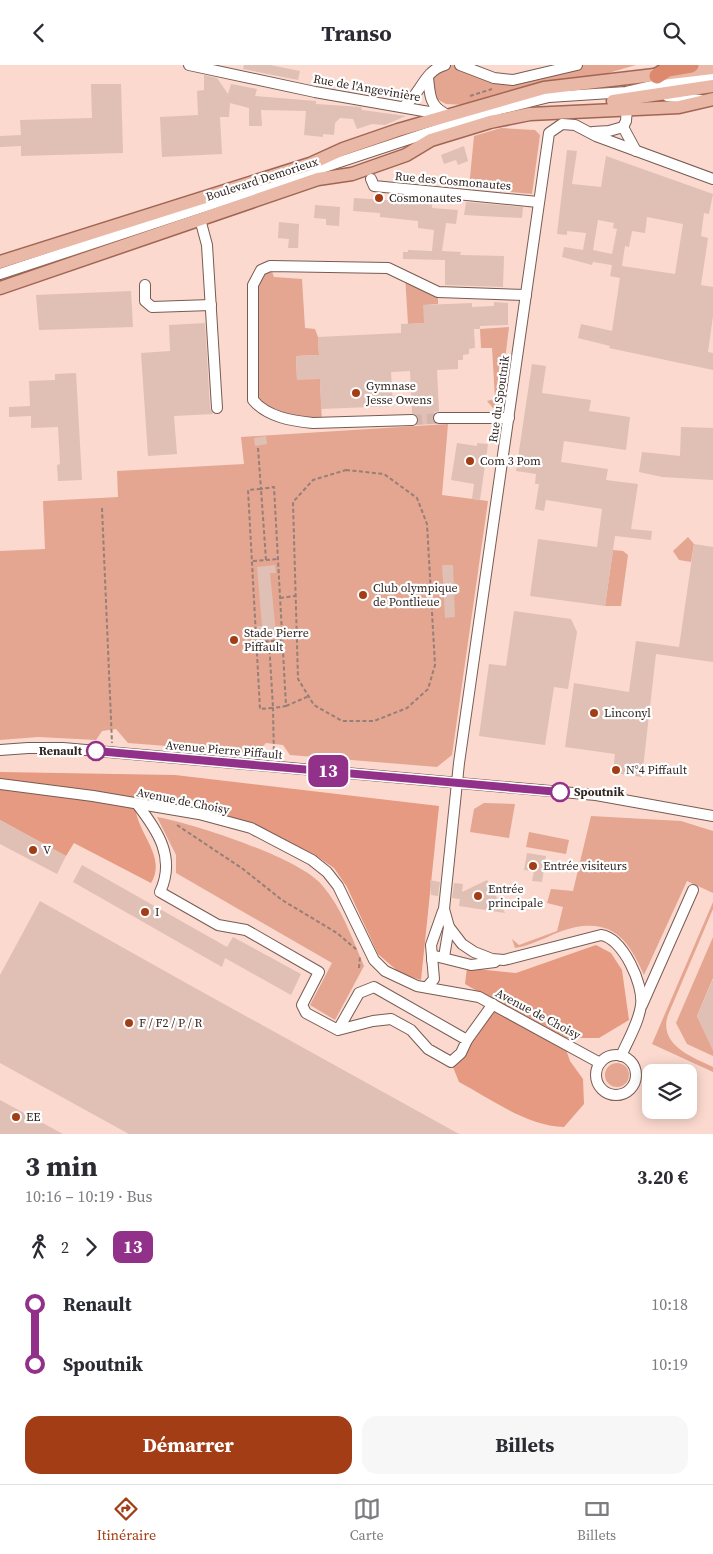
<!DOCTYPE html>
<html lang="fr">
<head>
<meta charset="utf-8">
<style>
  body { margin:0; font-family:"Source Serif 4",serif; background:#f7f7f7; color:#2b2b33; height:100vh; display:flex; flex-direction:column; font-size:19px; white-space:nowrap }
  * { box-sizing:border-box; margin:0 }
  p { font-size:16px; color:#7c7c81 }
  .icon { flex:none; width:28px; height:28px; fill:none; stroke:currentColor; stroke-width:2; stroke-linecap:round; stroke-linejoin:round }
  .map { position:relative; height:1069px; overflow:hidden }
  .side { display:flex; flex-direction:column; background:#fff; flex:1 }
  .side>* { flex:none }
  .badge { padding:0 10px; border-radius:8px; font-size:18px; line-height:32px }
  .fabs { position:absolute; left:642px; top:999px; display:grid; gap:10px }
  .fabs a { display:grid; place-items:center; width:55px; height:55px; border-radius:10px; background:#fff; box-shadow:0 2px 12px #0003; font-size:25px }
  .map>.badge { position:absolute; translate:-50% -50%; box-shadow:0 0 0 2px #fff }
  .legs { display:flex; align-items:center; gap:8px; height:55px; padding:0 25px; font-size:16px }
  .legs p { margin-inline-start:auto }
  .overview { display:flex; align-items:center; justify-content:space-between; height:85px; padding:0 25px }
  h1 { font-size:28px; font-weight:700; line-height:38px }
  .action { display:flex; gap:10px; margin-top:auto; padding:10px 25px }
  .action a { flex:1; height:58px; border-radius:15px; background:#a33d15; color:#fff; font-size:20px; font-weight:700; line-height:58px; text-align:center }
  .action a+a { background:#f7f7f7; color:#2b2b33 }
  ul { padding:0 25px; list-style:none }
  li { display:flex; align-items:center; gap:18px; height:60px; font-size:19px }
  li i { display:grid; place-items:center; width:8px; height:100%; margin:0 6px; background:currentColor }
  li i::after { content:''; width:12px; height:12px; margin:-6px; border:4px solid; border-radius:50%; background:#fff }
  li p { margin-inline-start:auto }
  li:first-child i { background:linear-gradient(#0000 50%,currentColor 0) }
  li:last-child i { background:linear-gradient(currentColor 50%,#0000 0) }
  header { display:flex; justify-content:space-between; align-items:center; height:65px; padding:0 25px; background:#fff; font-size:22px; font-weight:700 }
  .tab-bar { display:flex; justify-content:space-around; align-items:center; height:70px; border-top:1px solid #e1e1e2; background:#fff; font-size:14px; color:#7c7c81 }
  .tab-bar a { display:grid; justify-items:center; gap:2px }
  .tab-bar .selected { color:#a33d15 }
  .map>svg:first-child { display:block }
  .green { fill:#e4a691 }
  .forest { fill:#e59a81 }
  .building { fill:#e0bfb4; fill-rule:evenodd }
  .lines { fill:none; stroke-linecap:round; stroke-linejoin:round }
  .minor-tunnel { stroke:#d3b5ac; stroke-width:10; stroke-dasharray:10 5; stroke-linecap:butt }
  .minor-casing { stroke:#785b52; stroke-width:12 }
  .major-casing { stroke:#a06653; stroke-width:15 }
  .highway-casing { stroke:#a06653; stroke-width:18 }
  .path { stroke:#967f77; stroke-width:2; stroke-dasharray:4 2.5; stroke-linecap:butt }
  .minor { stroke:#fff; stroke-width:10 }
  .major { stroke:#eab8a7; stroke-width:12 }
  .highway { stroke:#dc896d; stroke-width:15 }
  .line-1-casing { stroke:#fff; stroke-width:11 }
  .line-1 { stroke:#923189; stroke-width:8 }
  .poi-dot { fill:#a33d15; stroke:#fff; stroke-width:2 }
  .stop-1-dot { fill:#fff; stroke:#923189; stroke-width:2.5 }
  .labels { text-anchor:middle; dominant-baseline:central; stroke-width:4.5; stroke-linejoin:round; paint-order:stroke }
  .street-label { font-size:12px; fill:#322622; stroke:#fff }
  .poi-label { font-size:12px; fill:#322622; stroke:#fff; text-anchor:start }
  .stop-label { font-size:12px; font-weight:bold; fill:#322622; stroke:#fff; text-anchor:end }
</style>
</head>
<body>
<header><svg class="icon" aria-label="back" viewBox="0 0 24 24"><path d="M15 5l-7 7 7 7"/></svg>Transo<svg class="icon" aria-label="search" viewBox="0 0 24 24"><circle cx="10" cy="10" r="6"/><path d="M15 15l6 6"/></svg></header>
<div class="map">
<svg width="713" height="1069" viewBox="0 0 713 1069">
  <rect width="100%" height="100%" fill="#fbd9ce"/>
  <g class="green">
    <path d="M445 0H460L504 15 572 0H636L584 15 538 18 466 40 446 39 437 34 431 8Z"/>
    <path d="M501 63 535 65 540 70 532 129 469 123 474 71Z"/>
    <path d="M270 201 274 212 302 214 305 263 315 264 318 272 319 290 296 291 297 314H320L322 358 297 356 253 335 255 212Z"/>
    <path d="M405 210 438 227V239L424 240V258L408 259Z"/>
    <path d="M509 262 499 344 493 343 487 336 495 334 492 283H481L480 264Z"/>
    <path d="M448 359 442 430 488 436 452 690 437 702 290 690 283 680 266 678 257 688 128 678 116 664 102 666 96 675 38 672 0 675V486L45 484 43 436 118 432 117 406 244 399 241 372Z"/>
    <path d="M688 472 694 479 691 497 679 495 673 486Z"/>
    <path d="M613 485 623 486 628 490 621 541H605Z"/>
    <path d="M484 738 515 739 509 773 470 767 474 744Z"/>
    <path d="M591 751 681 756 713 766V828L687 816 644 910C630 879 616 855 576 862 555 866 536 880 515 883L512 874 519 880 557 866 563 842 547 838 551 824 573 826Z"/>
    <path d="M157 752C194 759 298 792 322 820 342 843 352 873 364 901L335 955 310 940 332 898 176 808V790Z"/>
    <path d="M529 767 569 775 566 789 526 782Z"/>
    <path d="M713 837V844L668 950C658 980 692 992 713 1002V1007L652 979Z"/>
    <path d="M713 872V913L697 951 713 985V991L687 979 676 958Z"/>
    <circle cx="617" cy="1010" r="12"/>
  </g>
  <g class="forest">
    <path d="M0 707 175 710 439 741 421 915 400 908 378 889 347 822 334 803 315 790 252 760 135 737C134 767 168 790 151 818L74 778 66 791 0 755Z"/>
    <path d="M596 880 611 888 622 905 629 955 599 973H567L563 976 570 996 583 1014 584 1039 564 1062C527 1061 491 1034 459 1017L451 997 494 939 484 930 465 919 467 903 516 908Z"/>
  </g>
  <g class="building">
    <path d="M244 0H270L300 6 298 15 243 4Z"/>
    <path d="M204 10 217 13 228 29 231 19 257 24 255 31 316 36V39L361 42 362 45 406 51 385 60 372 59 357 64 353 54 340 53 335 58 334 70 323 69V72L304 70 306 46 261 45 262 61H249V43L230 38 229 52H220L222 89 162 92 160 52 198 50 197 26 204 25Z"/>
    <path d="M91 19H121L123 88 21 91V81L0 82V71L21 70 20 55 92 53Z"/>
    <path d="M464 81 468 96 458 100 456 95 444 99 441 90Z"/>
    <path d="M567 85 577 86 572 119 601 122 606 91 713 129 709 149 704 148 701 171 708 173 701 220 713 222V251L708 287 713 288V305L609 283 610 281 578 273 581 259 612 266 620 213 610 211 612 200 593 197 592 200 562 192 564 182 583 185 586 168 567 166V170L557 169ZM647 152 683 159 675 209 622 201 625 181 629 182 632 166 645 168ZM598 155 614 158 613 163 617 164 612 189 593 185Z"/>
    <path d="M354 133 432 138V143L458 145 456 159 446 158 442 186 461 187 460 190 504 191 503 222 445 220V195L403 194V187H408V185L432 186 434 165 418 163V156L380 152V148L353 146Z"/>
    <path d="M466 137 523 142 522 153 464 150Z"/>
    <path d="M315 140 340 142 339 161 326 160V154L314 153Z"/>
    <path d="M279 157 299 159 298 183H288L289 174 278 173Z"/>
    <path d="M131 226 133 262 39 265 36 230Z"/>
    <path d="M494 237 508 238V260L480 261V264H474L475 283 469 284V289L463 290V295H458V304L437 305 439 346 435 347 432 353 437 359 416 360 419 354 412 348 410 306 391 307 393 341 321 344 320 314 297 315 296 291 319 290 318 272 401 268V259L424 258 423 240 472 238V242L494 241Z"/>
    <path d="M205 258 210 343 213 349 174 351 177 389 148 391 141 288 170 286 169 260Z"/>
    <path d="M532 299 546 301 542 328 591 335 589 346 630 352 626 385 564 376 561 397 608 404 606 415 638 419 631 464 652 466 651 475 615 471 605 541 530 531 538 474 597 482 602 444 546 435 544 446 535 444 539 419H535L536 409 516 406Z"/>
    <path d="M76 308 82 415 58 416 57 400 60 399 58 362 31 363V351L9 352V342L30 341 29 316 55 315V309Z"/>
    <path d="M681 362 713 363V415L662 412 639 407 642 387 680 391Z"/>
    <path d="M266 371 267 379 255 381 254 373Z"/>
    <path d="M457 378 477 381V378L488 379 480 435 472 434 474 419 451 415Z"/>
    <path d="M694 479 713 482V597L656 589 642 712 613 708 615 689 565 682 574 618 629 627 636 576 679 582Z"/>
    <path d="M275 500 276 508H270L276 568 258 570 257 561H262L257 502Z"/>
    <path d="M442 500H453L455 552 445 553Z"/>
    <path d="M514 546 571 554 577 567 568 624 554 622 545 680 479 671 489 599 506 601Z"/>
    <path d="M0 755 66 791 57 809 0 779Z"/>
    <path d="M527 788 546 791 542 817 532 816 534 806 524 805Z"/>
    <path d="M82 800 227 882 233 872 301 909 291 930 225 893 222 902 73 817Z"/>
    <path d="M430 815 440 817 438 831 431 830Z"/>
    <path d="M487 815 505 848 459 841 460 834 452 833 454 818 463 819 462 827Z"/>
    <path d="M40 836 186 918 459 1069H129L0 998V910Z"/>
    <path d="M713 914V985L697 951Z"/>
    <path d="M0 1035 63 1069H0Z"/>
  </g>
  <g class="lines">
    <path class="minor-tunnel" d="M412 355 439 353"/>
    <defs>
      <g id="minor">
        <path d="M189 0 315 27 429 47 439 45"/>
        <path d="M460 0 494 13 513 15 577 0"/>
        <path d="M428 13C430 28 429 40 444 48"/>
        <path d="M667 31 700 35"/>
        <path d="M403 42C421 30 423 6 445 0"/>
        <path d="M623 62 636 86"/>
        <path d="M593 67 609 66 623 62 626 56 627 43"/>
        <path d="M371 114 374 121 538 137"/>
        <path d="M200 154 207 180 217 343"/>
        <path d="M0 209 500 44 549 32 626 27 670 17 713 11"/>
        <path d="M145 220V236L152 242 211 240"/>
        <path d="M439 353H509"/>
        <path d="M412 355 313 358C292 356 267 352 253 335V220L261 205 270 201 388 203 438 227 526 230"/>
        <path d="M0 685 28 683H63L596 730 713 751"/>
        <path d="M0 719 93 731 199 749 251 763 312 795 327 807 338 821 374 895 385 906 417 921 479 932 600 998"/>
        <path d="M137 739C158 766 176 793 160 827L218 860 246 865 319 907 302 940 306 948 338 965 373 956 391 954 411 965 428 984 451 997 461 988 467 975 374 922 359 928 338 965"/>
        <path d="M444 892 449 862"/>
        <path d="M432 895 435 891 471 900 495 897"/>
        <path d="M427 922 434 914 431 880 443 846"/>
        <path d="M642 940 693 825"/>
        <path d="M467 975 493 939"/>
        <circle cx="616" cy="1010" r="20"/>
        <path d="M621 991C628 975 639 957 641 940 644 920 623 873 601 870L504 895 492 894 474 887 462 879 449 862 444 844 459 698 549 68 562 59 575 60 596 71 713 114"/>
      </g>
      <g id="major">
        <path d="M613 36 713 21"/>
        <path d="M0 197 310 99 343 84 398 65 544 23 713 3"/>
        <path d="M0 223 318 114 352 109 406 90 431 75 490 57 530 49 679 42 713 34"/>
      </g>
      <path id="highway" d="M657 11 668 4 691 0"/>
    </defs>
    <use href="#minor" class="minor-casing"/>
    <use href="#major" class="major-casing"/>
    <use href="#highway" class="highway-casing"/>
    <g class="path">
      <path d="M470 31 492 24"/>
      <path d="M258 383 261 424 274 422 286 641 273 643 274 692"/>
      <path d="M346 405 384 409 417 433 427 459 435 600 428 624 407 643 374 656H342L314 640 298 614 293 437 313 415Z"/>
      <path d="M102 443 112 678"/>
      <path d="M266 495 261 424 248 425 260 644 273 643 269 576"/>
      <path d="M253 496 278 494"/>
      <path d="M280 533 295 531"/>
      <path d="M258 577 283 575"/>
      <path d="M286 641 309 631"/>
      <path d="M177 760 243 804 282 835 337 868 357 885"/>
      <path d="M359 903 360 891"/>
    </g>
    <use href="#minor" class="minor"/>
    <use href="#major" class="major"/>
    <use href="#highway" class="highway"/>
  </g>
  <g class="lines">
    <defs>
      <path id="line-1" d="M96 686 560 727"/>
    </defs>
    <use href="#line-1" class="line-1-casing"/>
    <use href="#line-1" class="line-1"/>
  </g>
  <g class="poi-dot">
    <circle cx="379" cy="133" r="5"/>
    <circle cx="356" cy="328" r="5"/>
    <circle cx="470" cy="396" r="5"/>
    <circle cx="363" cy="530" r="5"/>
    <circle cx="234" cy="575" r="5"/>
    <circle cx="594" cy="648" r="5"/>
    <circle cx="616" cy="705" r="5"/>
    <circle cx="33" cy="785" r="5"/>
    <circle cx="533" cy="801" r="5"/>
    <circle cx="478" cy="831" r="5"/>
    <circle cx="145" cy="847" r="5"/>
    <circle cx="129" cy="958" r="5"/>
    <circle cx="16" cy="1052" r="5"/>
  </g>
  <g class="stop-1-dot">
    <circle cx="96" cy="686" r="9"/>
    <circle cx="560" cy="727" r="9"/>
  </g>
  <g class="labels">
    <g class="street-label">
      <text transform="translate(367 23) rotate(10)">Rue de l'Angevinière</text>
      <text transform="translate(262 114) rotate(-18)">Boulevard Demorieux</text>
      <text transform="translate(453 116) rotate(5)">Rue des Cosmonautes</text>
      <text transform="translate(499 334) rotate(-82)">Rue du Spoutnik</text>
      <text transform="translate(224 685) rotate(5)">Avenue Pierre Piffault</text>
      <text transform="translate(183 736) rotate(11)">Avenue de Choisy</text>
      <text transform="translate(538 949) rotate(28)">Avenue de Choisy</text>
    </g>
    <g class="poi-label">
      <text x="389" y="133">Cosmonautes</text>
      <text x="366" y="321">Gymnase<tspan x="366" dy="14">Jesse Owens</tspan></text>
      <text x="480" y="396">Com 3 Pom</text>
      <text x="373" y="523">Club olympique<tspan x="373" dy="14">de Pontlieue</tspan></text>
      <text x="244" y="568">Stade Pierre<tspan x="244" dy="14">Piffault</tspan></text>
      <text x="604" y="648">Linconyl</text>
      <text x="626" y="705">N°4 Piffault</text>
      <text x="43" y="785">V</text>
      <text x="543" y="801">Entrée visiteurs</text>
      <text x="488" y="824">Entrée<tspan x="488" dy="14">principale</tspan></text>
      <text x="155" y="847">I</text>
      <text x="139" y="958">F / F2 / P / R</text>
      <text x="26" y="1052">EE</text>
    </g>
    <g class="stop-label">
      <text x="82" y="686">Renault</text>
      <text x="574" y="727" text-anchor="start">Spoutnik</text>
    </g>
  </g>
</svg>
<div class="fabs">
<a><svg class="icon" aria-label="layers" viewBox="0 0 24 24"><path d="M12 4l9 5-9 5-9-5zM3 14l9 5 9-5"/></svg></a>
</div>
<b class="badge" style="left:328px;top:706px;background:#923189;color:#fff">13</b>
</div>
<section class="side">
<div class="overview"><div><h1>3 min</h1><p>10:16 – 10:19 · Bus</p></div><b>3.20 €</b></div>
<div class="legs"><svg class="icon" aria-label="walk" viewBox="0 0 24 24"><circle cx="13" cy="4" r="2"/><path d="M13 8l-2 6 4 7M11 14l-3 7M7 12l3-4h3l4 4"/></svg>2<svg class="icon" aria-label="forward" viewBox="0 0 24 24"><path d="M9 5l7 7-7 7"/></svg><b class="badge" style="background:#923189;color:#fff">13</b></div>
<ul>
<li><i style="color:#923189"></i><b>Renault</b><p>10:18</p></li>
<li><i style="color:#923189"></i><b>Spoutnik</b><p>10:19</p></li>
</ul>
<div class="action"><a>Démarrer</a><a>Billets</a></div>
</section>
<nav class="tab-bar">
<a class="selected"><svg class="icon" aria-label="directions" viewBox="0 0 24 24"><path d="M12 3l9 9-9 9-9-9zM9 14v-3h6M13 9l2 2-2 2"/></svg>Itinéraire</a>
<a><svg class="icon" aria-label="map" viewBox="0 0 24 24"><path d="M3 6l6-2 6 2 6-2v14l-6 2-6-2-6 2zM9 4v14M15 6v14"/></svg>Carte</a>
<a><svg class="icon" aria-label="tickets" viewBox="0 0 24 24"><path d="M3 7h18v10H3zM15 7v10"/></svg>Billets</a>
</nav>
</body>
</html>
